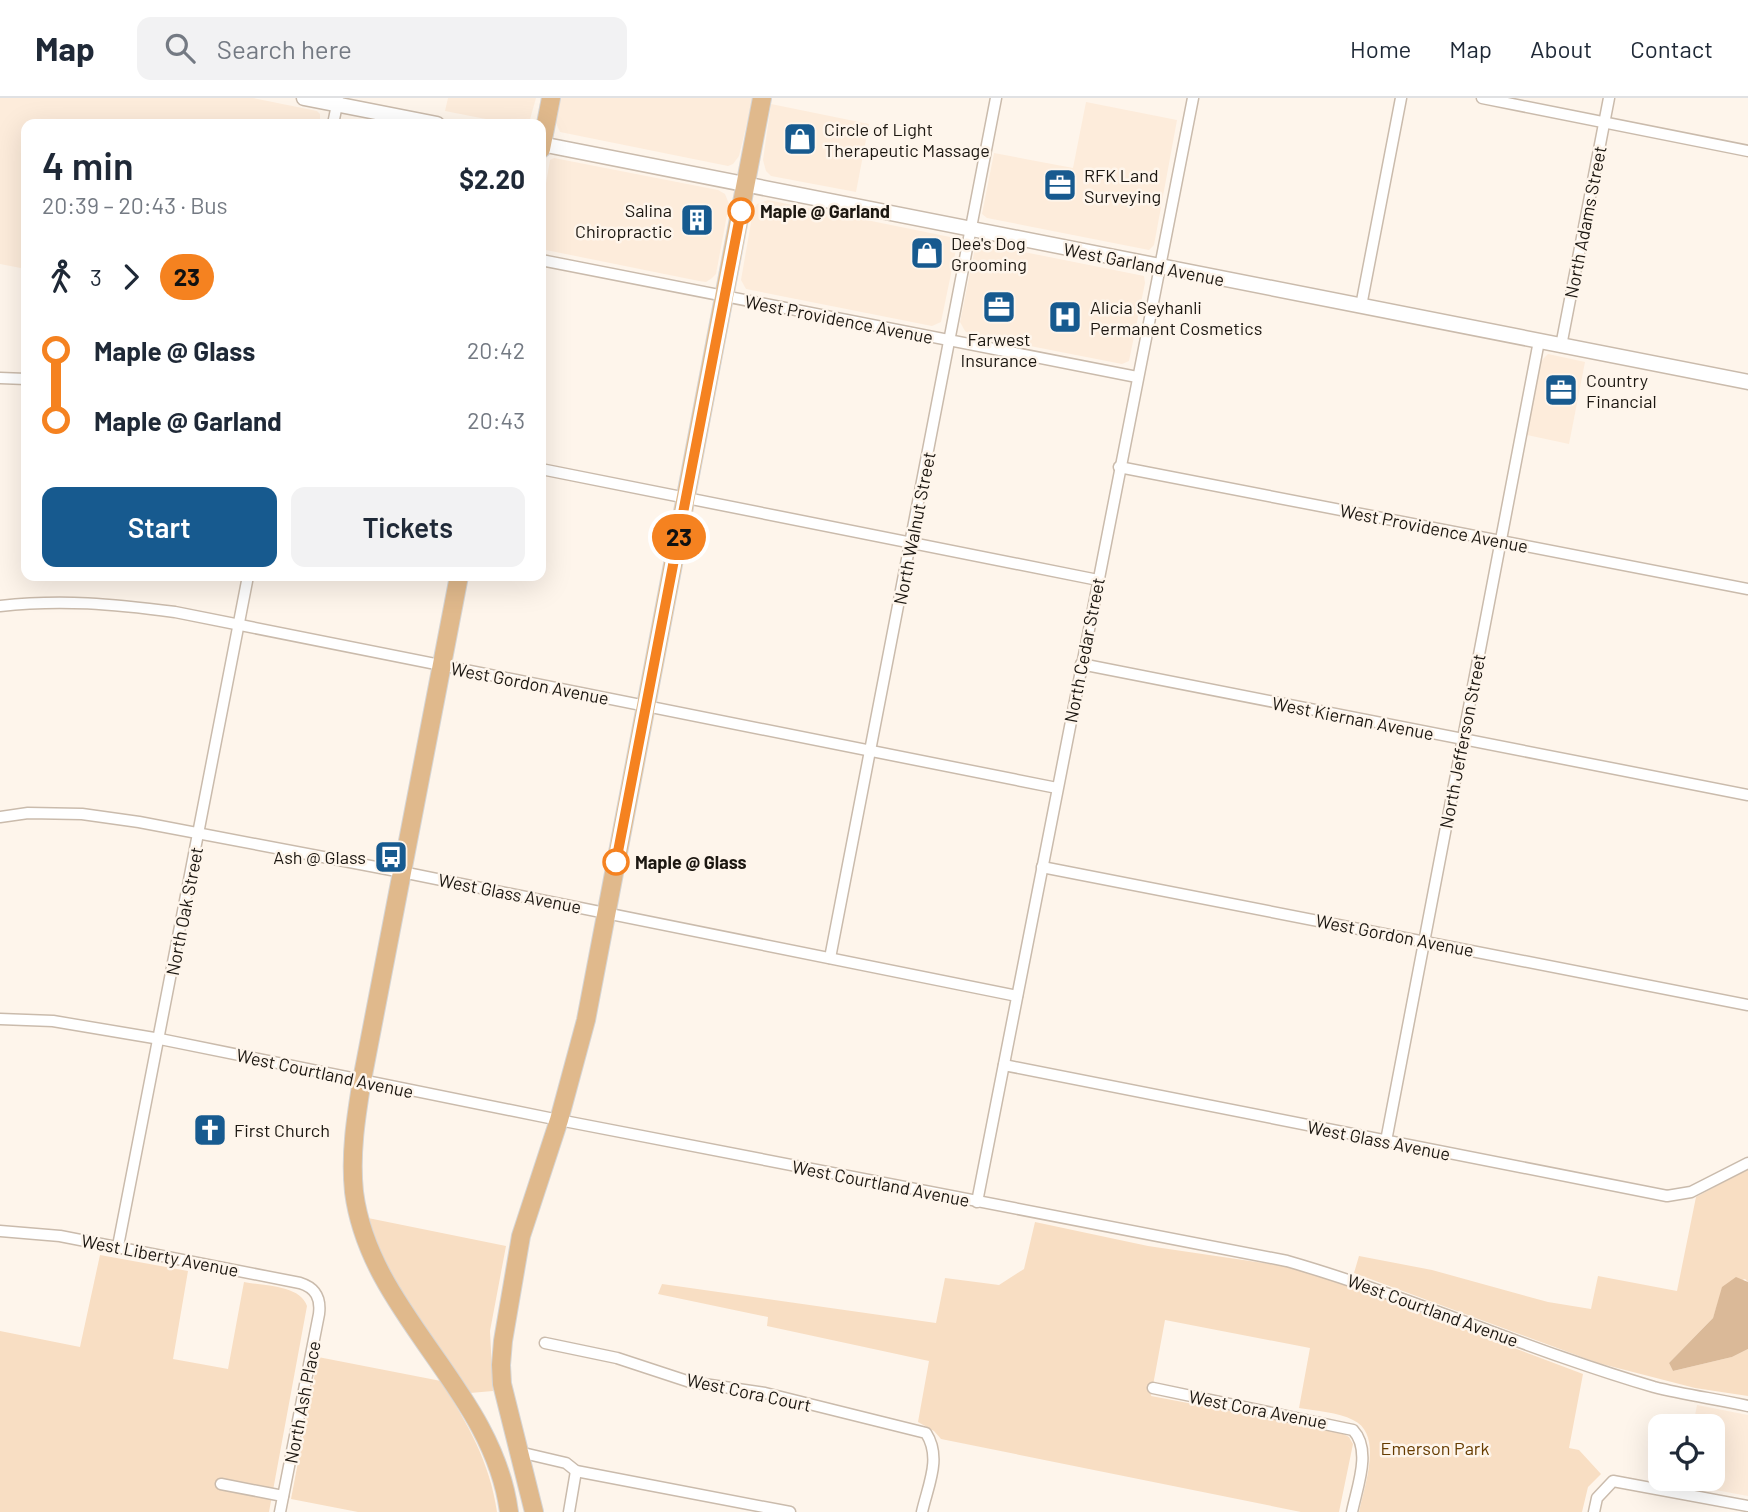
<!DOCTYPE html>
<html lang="en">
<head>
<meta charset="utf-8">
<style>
  body { margin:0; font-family:Barlow,sans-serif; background:#f2f2f3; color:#1f2937; height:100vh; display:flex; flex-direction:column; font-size:26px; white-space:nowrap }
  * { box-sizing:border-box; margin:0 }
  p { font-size:23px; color:#747a83 }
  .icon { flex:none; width:38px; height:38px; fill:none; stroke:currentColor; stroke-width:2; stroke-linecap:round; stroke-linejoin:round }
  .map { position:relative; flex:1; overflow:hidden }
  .details { position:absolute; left:21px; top:21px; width:525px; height:462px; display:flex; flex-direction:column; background:#fff; border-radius:14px; box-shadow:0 7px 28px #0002 }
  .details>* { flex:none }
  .badge { padding:0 14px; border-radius:23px; font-size:24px; line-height:46px }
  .controls { position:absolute; left:1648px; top:1316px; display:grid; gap:14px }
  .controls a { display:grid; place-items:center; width:77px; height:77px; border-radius:14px; background:#fff; box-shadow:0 7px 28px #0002; font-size:35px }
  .map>.badge { position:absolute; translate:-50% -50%; box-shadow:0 0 0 4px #fff }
  .legs { display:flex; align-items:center; gap:10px; height:77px; padding:0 21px; font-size:23px }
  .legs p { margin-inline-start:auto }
  .overview { display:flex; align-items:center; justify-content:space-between; height:119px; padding:0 21px }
  h1 { font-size:38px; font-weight:600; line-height:52px }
  .cta { display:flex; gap:14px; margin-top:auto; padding:14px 21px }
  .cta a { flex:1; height:80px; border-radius:14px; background:#175a8f; color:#fff; font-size:28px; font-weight:600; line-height:80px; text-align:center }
  .cta a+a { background:#f2f2f3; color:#1f2937 }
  ul { padding:0 21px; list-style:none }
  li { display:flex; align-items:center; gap:24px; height:70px; font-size:26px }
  li i { display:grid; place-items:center; width:10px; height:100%; margin:0 9px; background:currentColor }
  li i::after { content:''; width:18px; height:18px; margin:-9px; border:5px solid; border-radius:50%; background:#fff }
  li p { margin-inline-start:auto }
  li:first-child i { background:linear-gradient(#0000 50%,currentColor 0) }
  li:last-child i { background:linear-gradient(currentColor 50%,#0000 0) }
  header { display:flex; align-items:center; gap:42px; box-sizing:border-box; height:98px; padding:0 35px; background:#fff; border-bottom:2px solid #e0e1e3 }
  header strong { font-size:33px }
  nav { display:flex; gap:38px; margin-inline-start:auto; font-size:24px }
  .search { width:490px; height:63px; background:#f2f2f3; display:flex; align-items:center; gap:18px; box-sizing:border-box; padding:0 24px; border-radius:14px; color:#747a83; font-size:26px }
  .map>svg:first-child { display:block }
  .built { fill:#fdecdb }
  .green { fill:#f8dec3 }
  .forest { fill:#dab998 }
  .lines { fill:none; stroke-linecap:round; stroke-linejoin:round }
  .minor-casing { stroke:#cabbac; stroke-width:13 }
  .tertiary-casing { stroke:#cabbac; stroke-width:17 }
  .primary-casing { stroke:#d6d5d4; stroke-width:20 }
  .minor { stroke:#fff; stroke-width:10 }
  .tertiary { stroke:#fff; stroke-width:14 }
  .primary { stroke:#e0b98c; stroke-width:18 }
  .line-1-casing { stroke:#fff; stroke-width:16 }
  .line-1 { stroke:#f58220; stroke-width:10 }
  .stop-1-dot { fill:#fff; stroke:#f58220; stroke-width:3.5 }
  .labels { text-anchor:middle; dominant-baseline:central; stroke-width:5; stroke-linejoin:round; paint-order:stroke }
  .poi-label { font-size:18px; fill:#1c1711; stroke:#fef5eb; text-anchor:start }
  .stop-label { font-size:18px; font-weight:bold; fill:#1c1711; stroke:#fef5eb; text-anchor:start }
  .street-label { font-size:18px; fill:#1c1711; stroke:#fef5eb }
  .park-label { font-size:18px; fill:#663c00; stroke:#fef5eb }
</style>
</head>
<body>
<header>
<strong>Map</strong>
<div class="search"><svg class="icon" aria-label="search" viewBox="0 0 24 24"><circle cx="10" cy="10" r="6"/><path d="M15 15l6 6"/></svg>Search here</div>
<nav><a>Home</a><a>Map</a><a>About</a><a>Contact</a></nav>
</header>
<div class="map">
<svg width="1748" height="1414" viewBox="0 0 1748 1414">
  <rect width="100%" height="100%" fill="#fef5eb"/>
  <g class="built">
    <path d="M0 0H253L317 13 320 16V26H26V171L0 166Z"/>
    <path d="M448 0H536L529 25 511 26 445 13Z"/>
    <path d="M561 0H753L739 58 733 66 728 68 560 34 556 25Z"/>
    <path d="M1086 4 1177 22 1154 147 1149 152 987 120 982 116 994 55 1073 70Z"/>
    <path d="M771 6 869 26 856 94 771 78 766 73 763 62Z"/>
    <path d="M554 60 718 92 725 96 729 106 716 176 712 180 706 184 699 183 541 151V114L549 68 550 62Z"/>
    <path d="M768 102 955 140 957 147 941 224 932 228 746 191 741 182 753 113 757 106Z"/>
    <path d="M979 145 1144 178 1145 185 1129 263 1122 266 969 236 965 233 960 224 975 150Z"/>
    <path d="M1548 256 1585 264 1569 346 1527 337 1541 263Z"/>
    <path d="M1697 1307 1748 1317V1398L1683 1386 1684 1381H1713V1328H1693Z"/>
  </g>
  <g class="green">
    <path d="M1748 1071V1184L1745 1181 1723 1189 1713 1220 1669 1265 1673 1273 1732 1259 1748 1251V1298L1695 1290 1598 1265 1354 1175 1359 1158 1432 1172 1548 1204 1591 1211 1598 1178 1677 1193 1696 1099Z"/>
    <path d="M368 1120 506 1148 490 1233 493 1293 470 1295C431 1239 388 1186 368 1120Z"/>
    <path d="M1035 1124 1148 1148 1290 1169 1353 1189 1583 1276 1569 1350 1579 1352 1601 1376 1588 1389 1582 1414H1359C1364 1389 1384 1336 1353 1322 1338 1314 1316 1313 1299 1310L1310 1250 1165 1222 1151 1298 1340 1334 1349 1339 1353 1346 1339 1414H1301L941 1341 934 1333 918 1324 929 1263 767 1228 768 1219 658 1196 662 1186 936 1225 945 1180 999 1187 1024 1171Z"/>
    <path d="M100 1157 188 1173 173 1261 228 1271 244 1184C263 1188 300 1187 307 1208L269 1414H0V1233L80 1249Z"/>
    <path d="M318 1259 441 1283C468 1327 489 1362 497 1414H358L291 1401Z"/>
  </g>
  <path class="forest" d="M1736 1179 1748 1184V1251L1732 1259 1673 1273 1669 1265 1713 1220 1722 1189Z"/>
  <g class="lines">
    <defs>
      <g id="minor">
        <path d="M1482 0 1748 53"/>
        <path d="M333 26 338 2"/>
        <path d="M541 162 1137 279"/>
        <path d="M1361 208 1401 0"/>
        <path d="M1561 248 1609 0"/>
        <path d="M0 280 26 281"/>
        <path d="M1119 369 1748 491"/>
        <path d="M541 371 1098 482"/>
        <path d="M0 508C62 501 113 506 175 514L1057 690"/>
        <path d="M1081 566 1748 697"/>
        <path d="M0 719 28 715 82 716 139 724 402 774 1017 898"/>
        <path d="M1042 769 1748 907"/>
        <path d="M830 860 996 0"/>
        <path d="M0 921 53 923 160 941 559 1022 1287 1163C1412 1199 1530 1253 1654 1289 1685 1297 1717 1301 1748 1308"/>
        <path d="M1004 967 1667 1098 1691 1094 1748 1065"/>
        <path d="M1386 1043 1539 243"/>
        <path d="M977 1104 1193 0"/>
        <path d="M0 1133 60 1138 300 1185C316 1190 321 1200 319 1216L280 1414"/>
        <path d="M118 1148 248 478"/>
        <path d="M545 1245 617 1260 690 1284 765 1295 926 1335C942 1360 928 1387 922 1414"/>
        <path d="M1153 1290 1353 1332C1372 1352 1357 1389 1352 1414"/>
        <path d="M519 1354 566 1365 576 1373 790 1414"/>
        <path d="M221 1386 283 1398"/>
        <path d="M569 1414 576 1373"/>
        <path d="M1594 1414 1597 1400 1613 1383 1748 1408"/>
      </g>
      <g id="tertiary">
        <path d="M304 0 437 26"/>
        <path d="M541 46 1748 284"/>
      </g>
      <g id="primary">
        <path d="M541 51 551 0"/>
        <path d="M459 478 362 982C356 1019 350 1056 354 1094 370 1217 493 1291 509 1414"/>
        <path d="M534 1414 502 1286 501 1267 503 1243 521 1138 559 1022 586 922 762 0"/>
      </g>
    </defs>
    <use href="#minor" class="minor-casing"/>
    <use href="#tertiary" class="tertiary-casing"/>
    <use href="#primary" class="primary-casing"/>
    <use href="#minor" class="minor"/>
    <use href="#tertiary" class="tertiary"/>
    <use href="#primary" class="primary"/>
  </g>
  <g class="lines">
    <defs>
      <path id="line-1" d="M616 764 741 113"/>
    </defs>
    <use href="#line-1" class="line-1-casing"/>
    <use href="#line-1" class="line-1"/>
  </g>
  <defs>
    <symbol id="shop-square" viewBox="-11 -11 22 22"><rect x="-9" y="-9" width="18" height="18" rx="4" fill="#175a8f" stroke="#fef5eb"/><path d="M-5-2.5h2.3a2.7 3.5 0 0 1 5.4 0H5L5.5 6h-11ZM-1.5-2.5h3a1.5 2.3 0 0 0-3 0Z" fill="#fff"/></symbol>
    <symbol id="office-square" viewBox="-11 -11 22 22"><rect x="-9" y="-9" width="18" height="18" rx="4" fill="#175a8f" stroke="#fef5eb"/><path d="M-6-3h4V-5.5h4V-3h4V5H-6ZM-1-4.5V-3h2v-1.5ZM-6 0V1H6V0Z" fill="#fff"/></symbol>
    <symbol id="building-square" viewBox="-11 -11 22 22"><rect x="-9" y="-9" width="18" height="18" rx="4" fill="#175a8f" stroke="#fef5eb"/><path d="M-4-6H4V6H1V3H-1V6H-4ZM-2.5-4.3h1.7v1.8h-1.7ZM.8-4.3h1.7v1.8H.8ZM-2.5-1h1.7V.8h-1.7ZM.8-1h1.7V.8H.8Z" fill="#fff"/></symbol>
    <symbol id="hospital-square" viewBox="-11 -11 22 22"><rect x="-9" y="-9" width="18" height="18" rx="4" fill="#175a8f" stroke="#fef5eb"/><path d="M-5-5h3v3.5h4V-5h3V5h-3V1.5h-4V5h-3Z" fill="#fff"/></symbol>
    <symbol id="bus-square" viewBox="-11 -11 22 22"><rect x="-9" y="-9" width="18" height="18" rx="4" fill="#175a8f" stroke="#fef5eb"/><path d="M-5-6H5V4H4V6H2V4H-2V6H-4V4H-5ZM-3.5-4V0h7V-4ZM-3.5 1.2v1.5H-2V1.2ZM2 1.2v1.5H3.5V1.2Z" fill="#fff"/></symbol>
    <symbol id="church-square" viewBox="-11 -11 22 22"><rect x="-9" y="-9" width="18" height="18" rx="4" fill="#175a8f" stroke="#fef5eb"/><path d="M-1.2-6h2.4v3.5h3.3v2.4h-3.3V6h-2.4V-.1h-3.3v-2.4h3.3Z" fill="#fff"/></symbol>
  </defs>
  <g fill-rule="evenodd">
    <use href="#shop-square" x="781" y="22" width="38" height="38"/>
    <use href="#office-square" x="1041" y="68" width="38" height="38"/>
    <use href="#building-square" x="678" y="103" width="38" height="38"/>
    <use href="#shop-square" x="908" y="136" width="38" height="38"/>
    <use href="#office-square" x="980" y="190" width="38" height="38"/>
    <use href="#hospital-square" x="1046" y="200" width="38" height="38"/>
    <use href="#office-square" x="1542" y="273" width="38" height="38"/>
    <use href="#bus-square" x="372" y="740" width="38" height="38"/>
    <use href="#church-square" x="191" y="1013" width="38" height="38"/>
  </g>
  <g class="stop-1-dot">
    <circle cx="741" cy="113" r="12"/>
    <circle cx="616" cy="764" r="12"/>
  </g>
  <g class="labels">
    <g class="poi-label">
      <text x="824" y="31">Circle of Light<tspan x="824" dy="21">Therapeutic Massage</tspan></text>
      <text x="1084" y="77">RFK Land<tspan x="1084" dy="21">Surveying</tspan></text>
      <text x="672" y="112" text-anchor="end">Salina<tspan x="672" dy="21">Chiropractic</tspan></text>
      <text x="951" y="145">Dee's Dog<tspan x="951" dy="21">Grooming</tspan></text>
      <text x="1090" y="209">Alicia Seyhanli<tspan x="1090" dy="21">Permanent Cosmetics</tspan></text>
      <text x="999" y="241" text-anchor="middle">Farwest<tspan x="999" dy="21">Insurance</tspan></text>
      <text x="1586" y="282">Country<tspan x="1586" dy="21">Financial</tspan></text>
      <text x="366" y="759" text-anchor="end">Ash @ Glass</text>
      <text x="234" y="1032">First Church</text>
    </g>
    <g class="stop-label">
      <text x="760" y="113">Maple @ Garland</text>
      <text x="635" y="764">Maple @ Glass</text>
    </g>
    <g class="street-label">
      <text transform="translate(1585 124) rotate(-79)">North Adams Street</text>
      <text transform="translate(1144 166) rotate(11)">West Garland Avenue</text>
      <text transform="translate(839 221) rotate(11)">West Providence Avenue</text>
      <text transform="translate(914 430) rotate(-79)">North Walnut Street</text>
      <text transform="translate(1434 430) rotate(11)">West Providence Avenue</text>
      <text transform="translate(1084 552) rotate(-79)">North Cedar Street</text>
      <text transform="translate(530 585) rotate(11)">West Gordon Avenue</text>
      <text transform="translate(1353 620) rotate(11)">West Kiernan Avenue</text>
      <text transform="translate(1462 643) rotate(-79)">North Jefferson Street</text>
      <text transform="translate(510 795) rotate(11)">West Glass Avenue</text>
      <text transform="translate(184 813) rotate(-79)">North Oak Street</text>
      <text transform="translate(1395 837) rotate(11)">West Gordon Avenue</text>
      <text transform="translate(325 975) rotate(12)">West Courtland Avenue</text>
      <text transform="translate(1379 1042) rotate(11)">West Glass Avenue</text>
      <text transform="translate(881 1085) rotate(11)">West Courtland Avenue</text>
      <text transform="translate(160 1157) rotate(11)">West Liberty Avenue</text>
      <text transform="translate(1433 1212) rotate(20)">West Courtland Avenue</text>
      <text transform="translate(749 1294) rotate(12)">West Cora Court</text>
      <text transform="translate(302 1304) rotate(-79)">North Ash Place</text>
      <text transform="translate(1258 1311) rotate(11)">West Cora Avenue</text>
    </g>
    <g class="park-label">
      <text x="1435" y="1350">Emerson Park</text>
    </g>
  </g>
</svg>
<div class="controls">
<a><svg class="icon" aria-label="locate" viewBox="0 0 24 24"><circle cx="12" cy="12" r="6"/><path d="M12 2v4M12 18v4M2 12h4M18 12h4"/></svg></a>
</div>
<b class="badge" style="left:679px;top:439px;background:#f58220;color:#111">23</b>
<section class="details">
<div class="overview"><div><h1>4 min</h1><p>20:39 – 20:43 · Bus</p></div><b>$2.20</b></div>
<div class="legs"><svg class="icon" aria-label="walk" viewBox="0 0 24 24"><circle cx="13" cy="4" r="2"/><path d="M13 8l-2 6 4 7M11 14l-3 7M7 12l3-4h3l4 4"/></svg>3<svg class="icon" aria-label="forward" viewBox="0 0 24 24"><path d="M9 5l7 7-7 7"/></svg><b class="badge" style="background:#f58220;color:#111">23</b></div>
<ul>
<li><i style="color:#f58220"></i><b>Maple @ Glass</b><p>20:42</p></li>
<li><i style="color:#f58220"></i><b>Maple @ Garland</b><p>20:43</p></li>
</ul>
<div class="cta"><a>Start</a><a>Tickets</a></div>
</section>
</div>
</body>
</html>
